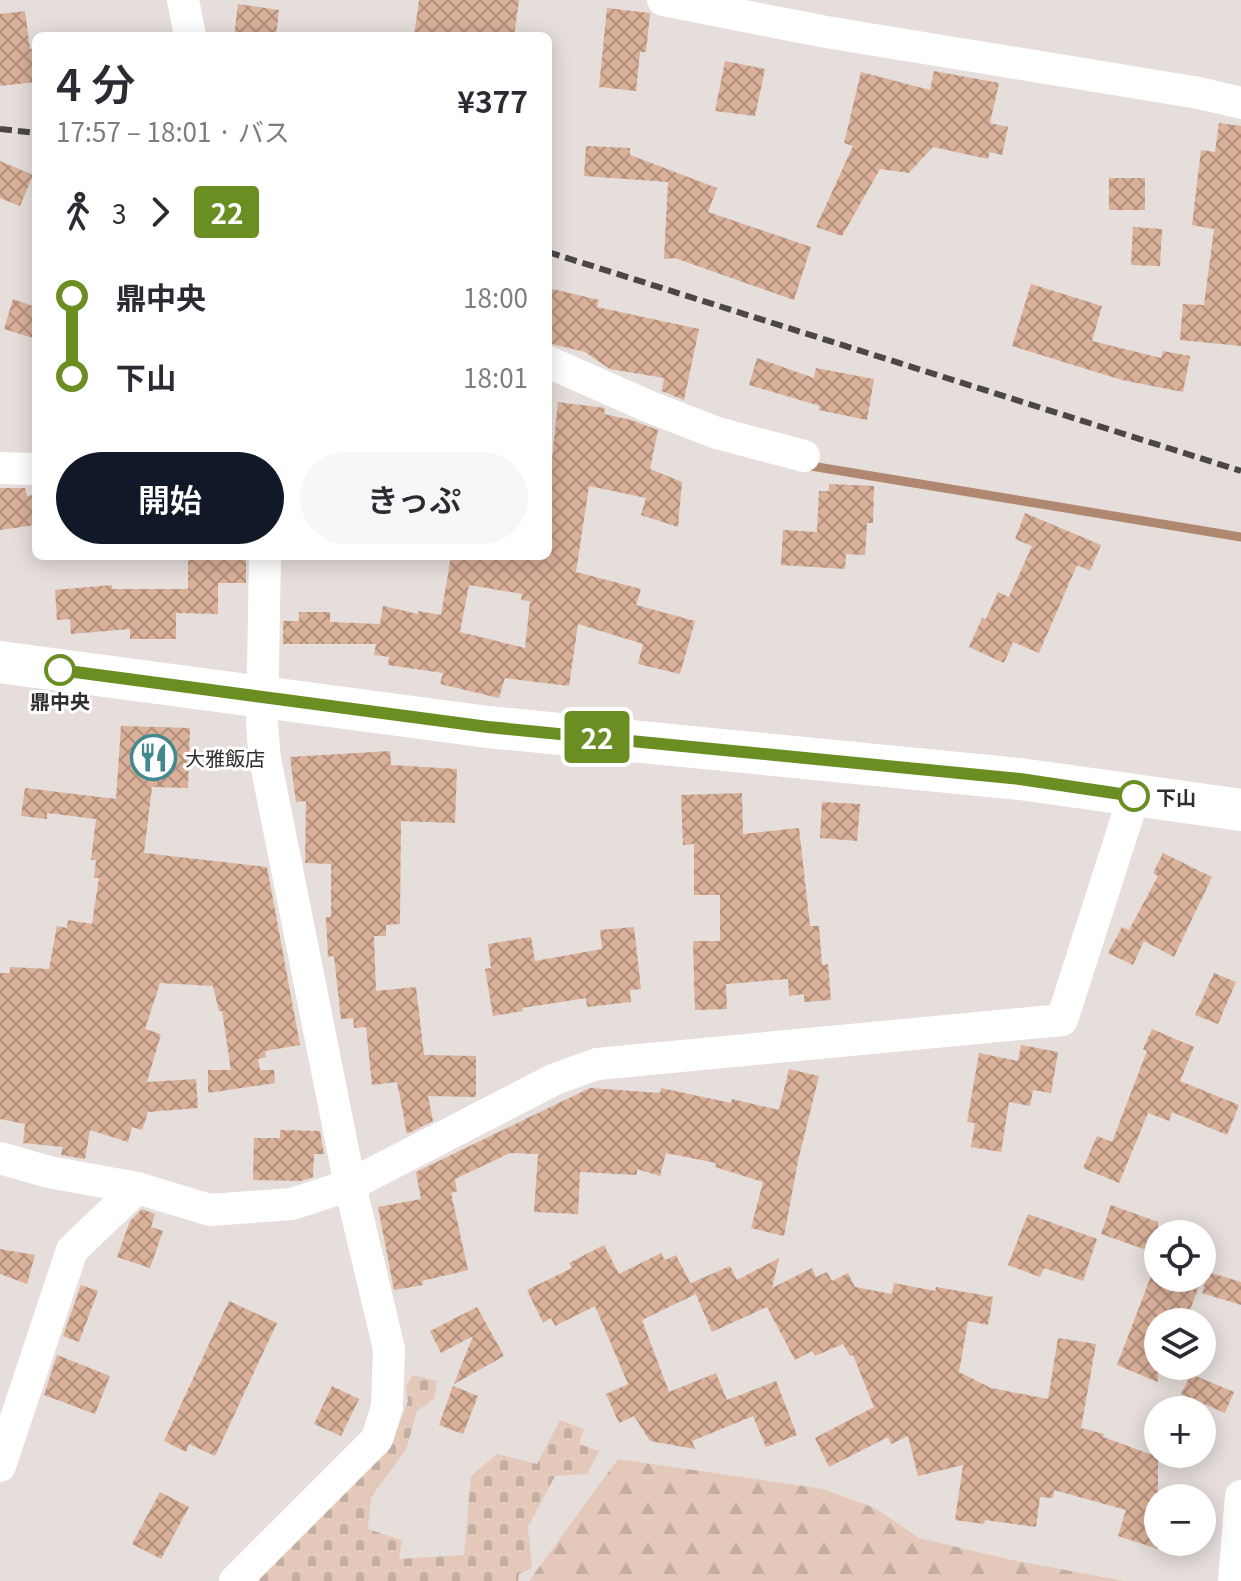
<!DOCTYPE html>
<html lang="ja">
<head>
<meta charset="utf-8">
<style>
  body { margin:0; font-family:Georgia,"Noto Sans JP",serif; background:#f7f7f7; color:#2b2b33; height:100vh; display:flex; flex-direction:column; font-size:30px; white-space:nowrap }
  * { box-sizing:border-box; margin:0 }
  p { font-size:26px; color:#7c7c81 }
  .icon { flex:none; width:44px; height:44px; fill:none; stroke:currentColor; stroke-width:2; stroke-linecap:round; stroke-linejoin:round }
  .map { position:relative; flex:1; overflow:hidden }
  .sheet { position:absolute; left:32px; top:32px; width:520px; height:528px; display:flex; flex-direction:column; background:#fff; border-radius:12px; box-shadow:0 4px 20px #0003 }
  .sheet>* { flex:none }
  .badge { padding:0 16px; border-radius:6px; font-size:28px; line-height:52px }
  .buttons { position:absolute; left:1144px; top:1220px; display:grid; gap:16px }
  .buttons a { display:grid; place-items:center; width:72px; height:72px; border-radius:50%; background:#fff; box-shadow:0 4px 20px #0003; font-size:40px }
  .map>.badge { position:absolute; translate:-50% -50%; box-shadow:0 0 0 4px #fff }
  .legs { display:flex; align-items:center; gap:12px; height:88px; padding:0 24px; font-size:26px }
  .legs p { margin-inline-start:auto }
  .summary { display:flex; align-items:center; justify-content:space-between; height:136px; padding:0 24px }
  h1 { font-size:44px; font-weight:600; line-height:60px }
  .cta { display:flex; gap:16px; margin-top:auto; padding:16px 24px }
  .cta a { flex:1; height:92px; border-radius:48px; background:#111827; color:#fff; font-size:32px; font-weight:600; line-height:92px; text-align:center }
  .cta a+a { background:#f7f7f7; color:#2b2b33 }
  ul { padding:0 24px; list-style:none }
  li { display:flex; align-items:center; gap:28px; height:80px; font-size:30px }
  li i { display:grid; place-items:center; width:12px; height:100%; margin:0 10px; background:currentColor }
  li i::after { content:''; width:20px; height:20px; margin:-10px; border:6px solid; border-radius:50%; background:#fff }
  li p { margin-inline-start:auto }
  li:first-child i { background:linear-gradient(#0000 50%,currentColor 0) }
  li:last-child i { background:linear-gradient(currentColor 50%,#0000 0) }
  .map>svg:first-child { display:block }
  .forest { fill:url(#forest-firs) }
  .cemetery { fill:url(#cemetery-stones) }
  .lines { fill:none; stroke-linecap:round; stroke-linejoin:round }
  .stream { stroke:#b08872; stroke-width:9 }
  .building { fill:url(#building-cross-hatch); fill-rule:evenodd }
  .minor { stroke:#fff; stroke-width:32 }
  .major { stroke:#fff; stroke-width:42 }
  .rail { stroke:#4a4745; stroke-width:6; stroke-dasharray:12 6; stroke-linecap:butt }
  .line-1-casing { stroke:#fff; stroke-width:18 }
  .line-1 { stroke:#6b8e23; stroke-width:12 }
  .stop-1-dot { fill:#fff; stroke:#6b8e23; stroke-width:4 }
  .labels { text-anchor:middle; dominant-baseline:central; stroke-width:6; stroke-linejoin:round; paint-order:stroke }
  .stop-label { font-size:20px; font-weight:bold; fill:#312e2d; stroke:#fff }
  .poi-label { font-size:20px; fill:#312e2d; stroke:#fff; text-anchor:start }
</style>
</head>
<body>
<div class="map">
<svg width="1241" height="1581" viewBox="0 0 1241 1581">
  <defs>
    <pattern id="forest-firs" width="22" height="20" patternUnits="userSpaceOnUse" patternTransform="scale(2)"><rect width="22" height="20" fill="#e4c9bb"/><path d="M5 1l3.5 6h-7zM16 11l3.5 6h-7z" fill="#c4ada1"/></pattern>
    <pattern id="cemetery-stones" width="16" height="16" patternUnits="userSpaceOnUse" patternTransform="scale(2)"><rect width="16" height="16" fill="#e4c9bb"/><path d="M2 7V4a2 2 0 0 1 4 0v3zM10 15v-3a2 2 0 0 1 4 0v3z" fill="#c4ada1"/></pattern>
    <pattern id="building-cross-hatch" width="8" height="8" patternUnits="userSpaceOnUse" patternTransform="scale(2)"><rect width="8" height="8" fill="#dab099"/><path d="M0 0l8 8M0 8l8-8" fill="none" stroke="#b1907d"/></pattern>
  </defs>
  <rect width="100%" height="100%" fill="#e5deda"/>
  <path class="forest" d="M618 1459 823 1489 875 1508 919 1538 1012 1560 1124 1581H529Z"/>
  <path class="cemetery" d="M412 1375 437 1381 434 1399 417 1411 406 1450 371 1497 368 1529 402 1540 399 1559 464 1555 471 1476 497 1454 537 1464 560 1420 584 1429 579 1444 599 1451 587 1474 555 1476 528 1527 532 1568 519 1574 518 1581H259L260 1572 395 1435 408 1401 406 1387Z"/>
  <g class="lines">
    <path class="stream" d="M811 466 1241 537"/>
  </g>
  <g class="building">
    <path d="M419 0H519L514 36 465 32 464 36H414Z"/>
    <path d="M238 4 279 10 276 36H234Z"/>
    <path d="M607 8 650 13 646 52H640L636 91 599 87Z"/>
    <path d="M25 11 30 49 36 48V82L0 86V14Z"/>
    <path d="M725 61 765 69 755 116 715 111Z"/>
    <path d="M934 71 999 83 990 123 1008 127 1002 155 990 152 988 159 933 147 909 173 880 169 842 236 816 227 853 146 844 143 861 72 930 90Z"/>
    <path d="M1219 123 1241 126V346L1180 340 1183 304 1204 305 1214 229 1192 225 1201 150 1215 152Z"/>
    <path d="M586 146 630 148V155L717 188 708 212 811 247 794 300 675 258 664 259 668 182 584 176Z"/>
    <path d="M0 161 33 175 20 206 0 198Z"/>
    <rect x="1109" y="178" width="36" height="32"/>
    <path d="M1133 227 1162 229 1160 266 1131 265Z"/>
    <path d="M1031 284 1102 306 1092 341 1161 358 1163 351 1190 356 1183 392 1122 380 1012 346Z"/>
    <path d="M548 288 599 300 597 307 699 329 684 400 662 391 664 378 610 369 585 352 548 343Z"/>
    <path d="M13 299 36 307V339L4 329Z"/>
    <path d="M757 358 814 378 816 368 874 379 867 420 819 410 820 406 749 385Z"/>
    <path d="M558 402 605 408 604 414 631 420 658 430 650 469 682 482 678 527 641 515 646 498 589 486 576 572 641 589 636 605 695 621 680 674 638 664 643 644 578 624 569 686 505 678 499 698 440 684 443 673 388 665 389 657 374 655 376 644H283V621H299V612H330V622L380 624 383 606 418 614V611L441 615 451 556H515L536 559V556H548V498ZM469 585 522 594 521 600 530 601 525 648 460 632Z"/>
    <path d="M829 484 874 486 873 523H867L865 555 846 554 845 569 781 565 783 530 817 532 819 491H829Z"/>
    <path d="M0 488H25L27 496 34 495 36 525 0 530Z"/>
    <path d="M1025 513 1101 545 1090 571 1077 565 1039 653 1013 642 1004 663 969 647 982 618 986 619 998 592 1009 597 1032 546 1015 539Z"/>
    <path d="M188 556H246V583H218V614L176 613V639H130V629L71 634 70 619 57 620 55 590 112 585V589H188Z"/>
    <path d="M121 726 190 728 188 788 152 787 144 853 267 867 300 1045 265 1051 266 1057 258 1059 260 1070H274L275 1083 208 1093V1070H231L222 1011H219L213 986 160 983 145 1029 161 1034 147 1082 196 1079 198 1108 148 1112 142 1130 132 1127 128 1142 90 1130 85 1159 61 1155 63 1147 23 1143 25 1124 0 1119V973H10V967L49 969 57 926 67 928 68 920 92 924 99 878H94L96 860H91L96 819 47 813V819L21 816 25 788 116 799Z"/>
    <path d="M390 751 391 765 457 769 455 823 401 821 400 924 386 925V936H374L376 991 416 987 424 1055 476 1056V1097L428 1096 433 1121 407 1134 397 1082 372 1085 366 1027 354 1028 353 1018 341 1019 334 956 328 957 326 917H331V864L305 863 306 801 296 802 290 757Z"/>
    <path d="M742 793 743 834 799 828 810 926H819L822 965 828 964 831 1000 804 1002V994L789 996 788 979 726 984 727 1009 695 1010 693 941H720V895H694V844L683 845 681 795Z"/>
    <path d="M822 802 860 804 857 841 820 838Z"/>
    <path d="M1163 853 1212 877 1174 957 1144 941 1133 965 1108 953 1122 927 1129 930 1158 876 1153 873Z"/>
    <path d="M634 927 641 989 630 990 631 1002 587 1007 586 998 522 1008 523 1011 493 1016 485 969 491 968 488 944 531 937 535 961 602 949 600 930Z"/>
    <path d="M1214 973 1236 982 1218 1024 1195 1015Z"/>
    <path d="M1152 1029 1194 1047 1180 1081 1239 1105 1227 1135 1172 1112 1169 1121 1148 1113 1119 1183 1083 1168 1097 1136 1112 1142 1147 1051 1143 1049Z"/>
    <path d="M1021 1045 1058 1052 1051 1093 1033 1090 1030 1106 1009 1102 1001 1152 971 1147 975 1123 967 1122 979 1053 1018 1061Z"/>
    <path d="M789 1069 819 1076 798 1161 784 1236 751 1228 763 1182 715 1167 716 1163 666 1153 660 1176 637 1169V1175L580 1172 578 1214 534 1212 538 1154 510 1153 455 1179 457 1191 451 1193 468 1270 422 1281 423 1285 394 1290 378 1207 421 1199 416 1172 590 1088 660 1093 661 1088 731 1103 732 1099 779 1110Z"/>
    <path d="M280 1130 320 1131 324 1154H314L313 1177 301 1181 253 1180 254 1138H280Z"/>
    <path d="M1111 1205 1158 1222V1254L1101 1234Z"/>
    <path d="M142 1209 155 1214 151 1227 163 1231 150 1268 117 1257 130 1221Z"/>
    <path d="M1028 1214 1097 1239 1083 1281 1044 1268 1040 1277 1008 1265Z"/>
    <path d="M604 1245 619 1274 661 1253 665 1260 676 1255 696 1294 642 1320 669 1392 716 1373 727 1400 776 1381 797 1435 766 1447 753 1416 692 1441 695 1449 650 1441 634 1416 619 1423 606 1394 628 1384 595 1306 555 1326 551 1318 543 1323 527 1290 572 1268 569 1263Z"/>
    <path d="M0 1249 35 1255 27 1284 0 1274Z"/>
    <path d="M779 1258 772 1288 812 1268 816 1277 827 1272 832 1281 848 1273 855 1287 892 1294 894 1283 935 1291 936 1287 993 1297 988 1325 968 1321 959 1372 991 1388 1048 1399 1058 1338 1096 1344 1081 1428 1104 1434 1103 1437 1158 1457V1549L1118 1536 1126 1510 1054 1490 1053 1498 1040 1497 1036 1527 985 1520 984 1524 955 1520 963 1465 918 1476 908 1436 891 1444 888 1437 829 1467 815 1438 874 1407 853 1355 850 1356 843 1344 815 1356 812 1351 795 1360 767 1307 712 1332 691 1283 730 1266 737 1280Z"/>
    <path d="M1156 1263H1158V1278H1202L1186 1321 1170 1315 1168 1322H1158V1382L1117 1365Z"/>
    <path d="M1208 1272 1241 1282V1305L1202 1293Z"/>
    <path d="M81 1285 98 1291 79 1342 63 1336Z"/>
    <path d="M229 1301 277 1323 215 1456 189 1444 186 1452 164 1441Z"/>
    <path d="M477 1307 504 1356 454 1384 473 1336 441 1353 430 1331Z"/>
    <path d="M57 1355 110 1376 95 1414 44 1395Z"/>
    <path d="M1191 1374 1234 1392 1225 1413 1181 1394Z"/>
    <path d="M332 1386 359 1399 341 1436 314 1424Z"/>
    <path d="M453 1386 478 1396 463 1434 439 1425Z"/>
    <path d="M160 1492 189 1507 161 1559 132 1544Z"/>
  </g>
  <g class="lines">
    <g class="minor">
      <path d="M183 0 190 36"/>
      <path d="M663 0 826 32 1199 93 1241 103"/>
      <path d="M548 362 650 407 717 433 804 456"/>
      <path d="M0 468 36 469"/>
      <path d="M0 1158 49 1172 137 1188 210 1210 292 1204 350 1185 555 1079 597 1064 1062 1020 1134 796"/>
      <path d="M0 1466 72 1250 137 1188"/>
      <path d="M235 1581 377 1439 387 1407 389 1349 350 1185 265 759 262 724 265 556"/>
      <path d="M1234 1581 1241 1496"/>
    </g>
    <path class="major" d="M0 662 488 727 1020 779 1241 810"/>
    <g class="rail">
      <path d="M0 129 36 133"/>
      <path d="M548 252 1241 471"/>
    </g>
  </g>
  <g class="lines">
    <defs>
      <path id="line-1" d="M60 670 488 727 1020 779 1134 796"/>
    </defs>
    <use href="#line-1" class="line-1-casing"/>
    <use href="#line-1" class="line-1"/>
  </g>
  <defs>
    <symbol id="restaurant-ring" viewBox="-11 -11 22 22"><circle r="9.5" fill="#fff" stroke="#41898c" stroke-width="1.5"/><path d="M-5-6h1v4h1v-4h1v4h1v-4h1v5L-1.5 .5V6h-2V.5L-5-1ZM5-6V6H3V1.5H1.5Q1.5-4 5-6Z" fill="#41898c"/></symbol>
  </defs>
  <g fill-rule="evenodd">
    <use href="#restaurant-ring" x="128" y="732" width="51" height="51"/>
  </g>
  <g class="stop-1-dot">
    <circle cx="60" cy="670" r="14"/>
    <circle cx="1134" cy="796" r="14"/>
  </g>
  <g class="labels">
    <g class="stop-label">
      <text x="60" y="700">鼎中央</text>
      <text x="1156" y="796" text-anchor="start">下山</text>
    </g>
    <g class="poi-label">
      <text x="185" y="757">大雅飯店</text>
    </g>
  </g>
</svg>
<div class="buttons">
<a><svg class="icon" aria-label="locate" viewBox="0 0 24 24"><circle cx="12" cy="12" r="6"/><path d="M12 2v4M12 18v4M2 12h4M18 12h4"/></svg></a>
<a><svg class="icon" aria-label="layers" viewBox="0 0 24 24"><path d="M12 4l9 5-9 5-9-5zM3 14l9 5 9-5"/></svg></a>
<a>+</a>
<a>−</a>
</div>
<b class="badge" style="left:597px;top:737px;background:#6b8e23;color:#fff">22</b>
<section class="sheet">
<div class="summary"><div><h1>4 分</h1><p>17:57 – 18:01 · バス</p></div><b>¥377</b></div>
<div class="legs"><svg class="icon" aria-label="walk" viewBox="0 0 24 24"><circle cx="13" cy="4" r="2"/><path d="M13 8l-2 6 4 7M11 14l-3 7M7 12l3-4h3l4 4"/></svg>3<svg class="icon" aria-label="forward" viewBox="0 0 24 24"><path d="M9 5l7 7-7 7"/></svg><b class="badge" style="background:#6b8e23;color:#fff">22</b></div>
<ul>
<li><i style="color:#6b8e23"></i><b>鼎中央</b><p>18:00</p></li>
<li><i style="color:#6b8e23"></i><b>下山</b><p>18:01</p></li>
</ul>
<div class="cta"><a>開始</a><a>きっぷ</a></div>
</section>
</div>
</body>
</html>
